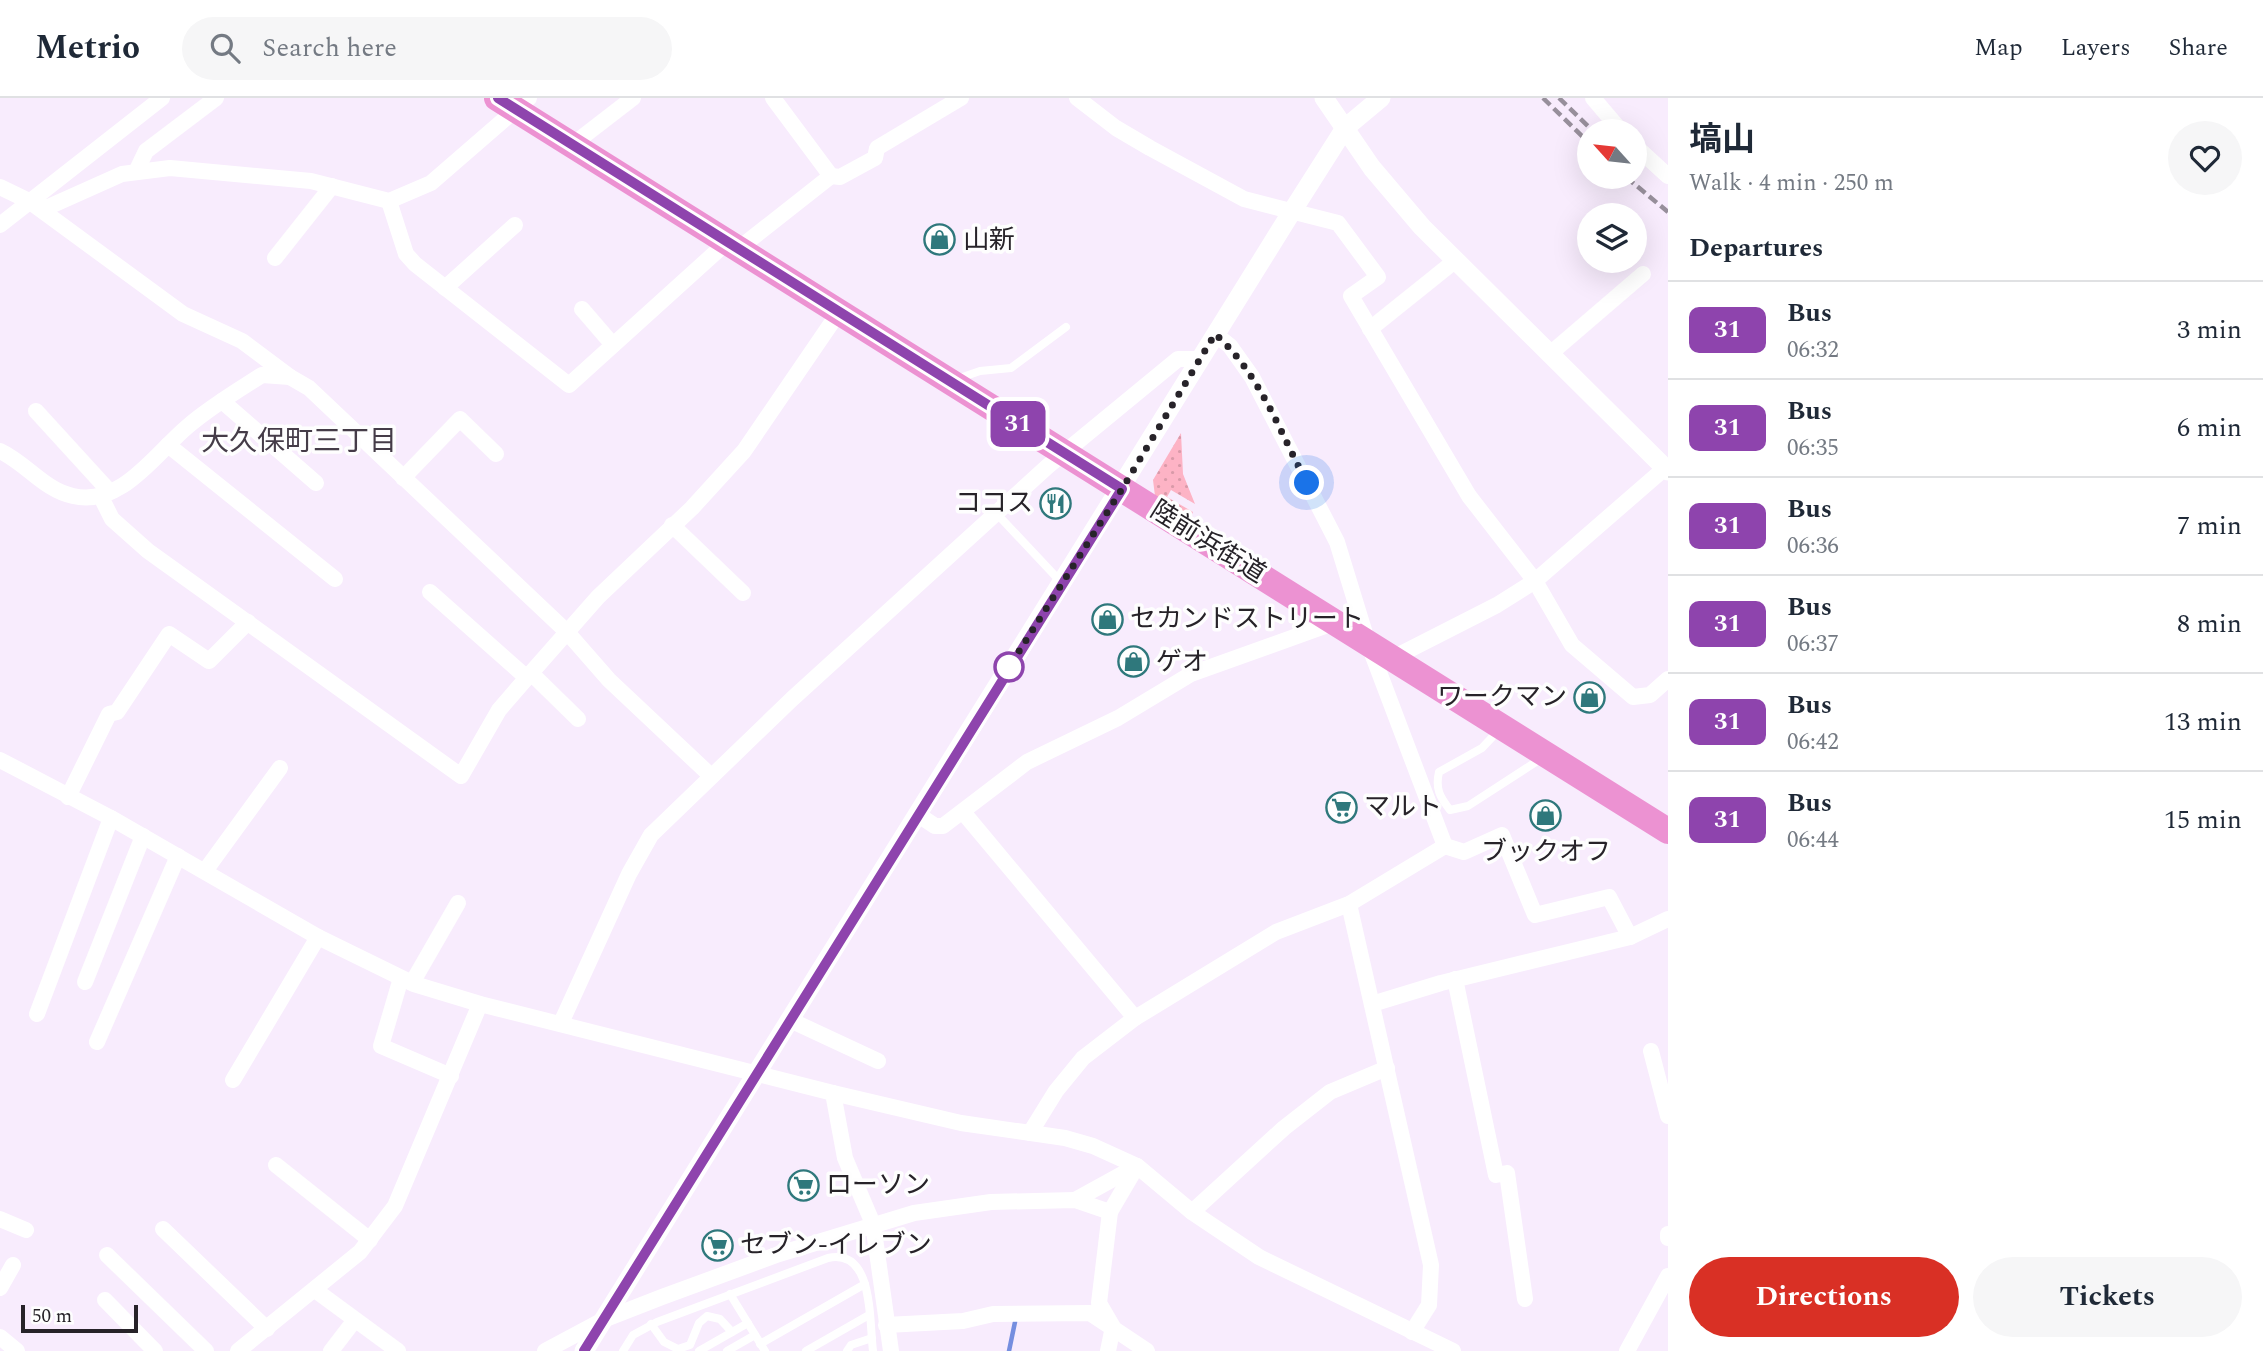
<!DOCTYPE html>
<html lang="en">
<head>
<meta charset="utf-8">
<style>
  body { margin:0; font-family:Spectral,"Noto Sans JP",serif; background:#f6f6f7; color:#1f2937; height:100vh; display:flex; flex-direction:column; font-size:26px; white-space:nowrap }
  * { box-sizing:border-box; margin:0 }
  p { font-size:23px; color:#747a83 }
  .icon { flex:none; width:38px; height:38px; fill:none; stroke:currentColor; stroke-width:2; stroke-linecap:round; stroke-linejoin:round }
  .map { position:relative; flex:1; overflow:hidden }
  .details { display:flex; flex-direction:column; background:#fff; width:595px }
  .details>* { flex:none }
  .badge { padding:0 14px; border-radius:10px; font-size:24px; line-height:46px }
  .needle { width:46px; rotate:297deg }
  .controls { position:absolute; left:1577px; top:21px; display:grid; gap:14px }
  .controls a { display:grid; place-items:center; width:70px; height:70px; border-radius:50%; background:#fff; box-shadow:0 7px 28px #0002; font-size:35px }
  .scale { position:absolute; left:21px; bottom:18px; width:117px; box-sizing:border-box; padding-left:7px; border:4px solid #272329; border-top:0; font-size:19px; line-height:24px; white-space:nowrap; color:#272329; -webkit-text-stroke:5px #fefefe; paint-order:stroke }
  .you { position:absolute; width:35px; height:35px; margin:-18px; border:5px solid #fff; border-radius:50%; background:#1a73e8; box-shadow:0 0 0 10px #1a73e833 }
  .map>.badge { position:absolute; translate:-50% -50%; box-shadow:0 0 0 4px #fff }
  h2 { padding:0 21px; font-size:26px; line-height:63px }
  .round { display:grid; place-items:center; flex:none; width:74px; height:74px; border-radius:37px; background:#f6f6f7 }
  .head { display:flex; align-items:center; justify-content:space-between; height:119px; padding:0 21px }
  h1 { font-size:33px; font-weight:700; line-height:52px }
  .action { display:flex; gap:14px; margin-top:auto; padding:14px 21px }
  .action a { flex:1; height:80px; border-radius:42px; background:#d93025; color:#fff; font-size:28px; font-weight:700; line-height:80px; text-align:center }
  .action a+a { background:#f6f6f7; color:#1f2937 }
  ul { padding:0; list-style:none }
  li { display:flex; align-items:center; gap:21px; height:98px; padding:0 21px; border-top:2px solid #e0e1e3 }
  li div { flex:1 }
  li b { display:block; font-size:26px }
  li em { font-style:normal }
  li .badge { min-width:77px; font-weight:700; text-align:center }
  header { display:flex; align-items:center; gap:42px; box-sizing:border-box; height:98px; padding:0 35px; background:#fff; border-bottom:2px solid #e0e1e3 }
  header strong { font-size:33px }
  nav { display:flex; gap:38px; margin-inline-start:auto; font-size:24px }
  .search { width:490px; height:63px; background:#f6f6f7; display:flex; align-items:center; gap:18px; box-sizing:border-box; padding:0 24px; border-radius:38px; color:#747a83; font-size:26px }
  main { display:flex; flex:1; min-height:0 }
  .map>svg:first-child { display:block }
  .grass { fill:url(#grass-dots) }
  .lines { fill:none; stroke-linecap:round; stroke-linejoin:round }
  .stream { stroke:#758edf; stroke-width:4.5 }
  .service { stroke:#fff; stroke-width:8 }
  .minor { stroke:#fff; stroke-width:16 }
  .tertiary { stroke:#fff; stroke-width:19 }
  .trunk { stroke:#ec92d2; stroke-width:26 }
  .rail { stroke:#978f9b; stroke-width:4.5; stroke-dasharray:10 5; stroke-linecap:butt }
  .line-casing { stroke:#fff; stroke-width:16 }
  .line { stroke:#8e44ad; stroke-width:10 }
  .walk { stroke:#272329; stroke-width:7; stroke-dasharray:0 12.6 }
  .stop-dot { fill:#fff; stroke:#8e44ad; stroke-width:3.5 }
  .labels { text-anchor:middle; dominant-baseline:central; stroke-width:7; stroke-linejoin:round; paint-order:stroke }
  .poi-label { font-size:26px; fill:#272329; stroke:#fefefe; text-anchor:start }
  .street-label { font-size:26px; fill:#272329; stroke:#fefefe }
  .neighbourhood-label { font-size:28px; fill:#453c48; stroke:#fefefe }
</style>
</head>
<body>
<header>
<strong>Metrio</strong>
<div class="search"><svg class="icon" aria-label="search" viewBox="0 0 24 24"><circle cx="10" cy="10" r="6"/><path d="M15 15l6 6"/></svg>Search here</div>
<nav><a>Map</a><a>Layers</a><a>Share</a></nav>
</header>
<main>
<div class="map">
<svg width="1668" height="1253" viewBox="0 0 1668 1253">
  <defs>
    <pattern id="grass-dots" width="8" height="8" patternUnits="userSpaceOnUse" patternTransform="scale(1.75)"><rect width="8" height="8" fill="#fdb3c5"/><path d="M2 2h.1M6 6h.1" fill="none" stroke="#d99aa9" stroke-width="1.8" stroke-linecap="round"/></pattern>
  </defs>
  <rect width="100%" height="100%" fill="#f8ecfd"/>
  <path class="grass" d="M1181 335 1183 376 1195 406 1171 392 1167 399 1193 414 1190 420 1155 398 1153 382Z"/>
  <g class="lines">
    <path class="stream" d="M1009 1253 1015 1224"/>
    <g class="service">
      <path d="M957 281 980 273 1011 270 1066 229"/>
      <path d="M997 416 1060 483"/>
      <path d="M1498 633 1482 650 1439 674C1435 691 1440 699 1450 712L1468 708 1542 660"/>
      <path d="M730 1196 765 1253"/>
      <path d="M651 1226 664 1244 678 1251 690 1247 699 1225 707 1218 720 1221 732 1234"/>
      <path d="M760 1246 865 1186"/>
      <path d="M623 1253 633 1237 657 1224 828 1160C874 1150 869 1222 873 1253"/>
      <path d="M699 1253 748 1225"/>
      <path d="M727 1253 755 1237"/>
      <path d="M806 1253 869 1217"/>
      <path d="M847 1253 851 1247 872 1240"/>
    </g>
    <g class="minor">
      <path d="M1077 0 1116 30 1150 50 1244 101 1338 125 1378 179 1351 198 1469 398 1535 483 1572 547 1633 599 1650 597 1668 581"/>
      <path d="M1593 0 1621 33"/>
      <path d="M572 47 633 0"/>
      <path d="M1634 47 1668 78"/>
      <path d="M136 74 146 53 216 0"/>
      <path d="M831 78 840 79 875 60 877 50 961 0"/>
      <path d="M0 89 29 103 183 216 242 243 290 279"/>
      <path d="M29 103 46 110 122 76 170 70 311 83 389 103 431 85 529 0"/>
      <path d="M389 103 406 156 415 166 569 287 726 145"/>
      <path d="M0 127 162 0"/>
      <path d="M737 152 831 78 773 0"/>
      <path d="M275 160 332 88"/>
      <path d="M445 190 515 127"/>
      <path d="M582 211 613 247"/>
      <path d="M1370 231 1456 162"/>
      <path d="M1215 236 1230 248 1252 279 1337 444 1368 545 1445 748 1464 754 1502 737 1535 817 1609 799 1630 839 1668 821"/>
      <path d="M1551 255 1643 176"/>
      <path d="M222 303 316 385"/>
      <path d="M36 313 110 394"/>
      <path d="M168 347 335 481"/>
      <path d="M0 353C26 365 44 392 73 398 121 409 155 356 187 329 210 309 237 293 262 277L290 279 309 290 567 534 609 582 710 677"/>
      <path d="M403 380 460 321 496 356"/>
      <path d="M101 399 112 421 148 453 461 678 499 612 531 575 598 499 692 410 744 353 839 214"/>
      <path d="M672 427 743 495"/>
      <path d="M430 494 527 580"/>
      <path d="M1393 560 1497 507 1535 483 1665 370"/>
      <path d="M531 575 578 621"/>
      <path d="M0 662 111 720 318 839 414 886 480 906 833 995 961 1025 1065 1040 1093 1048 1137 1068 1192 1114 1259 1159 1453 1253"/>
      <path d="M68 699 109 616 117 614 169 536 209 563 248 524"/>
      <path d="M963 714 1135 920 1083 960 1056 993 1030 1035"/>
      <path d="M917 716 935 728H943L1027 664 1118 620 1191 576 1336 524"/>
      <path d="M205 773 280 670"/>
      <path d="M1349 806 1431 1167 1429 1207 1412 1234"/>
      <path d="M401 880 381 948 451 978"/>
      <path d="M1455 881 1496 1077 1507 1075 1525 1201"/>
      <path d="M85 884 143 738"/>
      <path d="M412 885 458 805"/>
      <path d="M1372 906 1441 885 1630 839"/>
      <path d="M37 916 111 720"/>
      <path d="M1135 920 1276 834 1349 806 1445 748"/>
      <path d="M790 922 878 963"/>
      <path d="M561 925 629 776 651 737 792 601 1048 368 1178 261H1199"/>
      <path d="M97 944 178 758"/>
      <path d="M1651 953 1668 1018"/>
      <path d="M233 982 318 839"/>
      <path d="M833 995 845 1060 873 1126 891 1253"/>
      <path d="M276 1067 370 1142"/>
      <path d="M1075 1102 1135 1069"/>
      <path d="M1192 1114 1284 1030 1330 994 1387 970"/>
      <path d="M0 1121 26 1132"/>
      <path d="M163 1131 267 1231"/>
      <path d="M1668 1136V1140"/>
      <path d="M107 1157 206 1253"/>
      <path d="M0 1190 13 1167"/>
      <path d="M315 1192 398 1253"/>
      <path d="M105 1202 155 1253"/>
      <path d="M886 1227 963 1223 993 1216 1090 1215 1147 1253"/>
      <path d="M0 1239 17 1253"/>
      <path d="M238 1253 360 1154 395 1108 480 906"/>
      <path d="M331 1253 354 1223"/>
      <path d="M545 1253 603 1222 662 1199 779 1156 914 1115 991 1104 1075 1102 1110 1114"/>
      <path d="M1108 1253 1113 1229 1099 1205 1110 1114 1137 1068"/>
      <path d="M1627 1253 1668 1178"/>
    </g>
    <g class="tertiary">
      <path d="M1324 0 1372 70 1422 129 1668 373"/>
      <path d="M584 1253 1291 115 1345 30 1381 0"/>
    </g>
    <path class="trunk" d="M497 0 1668 733"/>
    <g class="rail">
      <path d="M1543 0 1589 45"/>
      <path d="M1559 0 1593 33"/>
      <path d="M1626 79 1668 114"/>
    </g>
  </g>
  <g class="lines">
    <defs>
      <path id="line" d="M498 0 1122 391 584 1253"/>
    </defs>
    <use href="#line" class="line-casing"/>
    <use href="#line" class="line"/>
    <path class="walk" d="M1009 569 1004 577 1122 391 1215 236C1259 274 1280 334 1307 385"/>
  </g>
  <defs>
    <symbol id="shop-ring" viewBox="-11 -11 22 22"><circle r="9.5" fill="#fefefe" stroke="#2f787c" stroke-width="1.5"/><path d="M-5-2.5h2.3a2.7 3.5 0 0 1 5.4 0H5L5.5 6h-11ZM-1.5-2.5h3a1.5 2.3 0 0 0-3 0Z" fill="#2f787c"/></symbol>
    <symbol id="restaurant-ring" viewBox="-11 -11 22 22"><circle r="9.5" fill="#fefefe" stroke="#2f787c" stroke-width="1.5"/><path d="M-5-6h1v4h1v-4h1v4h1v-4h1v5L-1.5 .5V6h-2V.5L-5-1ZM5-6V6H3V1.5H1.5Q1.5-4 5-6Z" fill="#2f787c"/></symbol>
    <symbol id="supermarket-ring" viewBox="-11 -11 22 22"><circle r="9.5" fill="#fefefe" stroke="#2f787c" stroke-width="1.5"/><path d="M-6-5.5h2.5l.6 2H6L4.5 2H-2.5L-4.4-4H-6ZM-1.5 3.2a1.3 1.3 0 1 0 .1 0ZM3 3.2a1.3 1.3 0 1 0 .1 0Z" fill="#2f787c"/></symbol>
  </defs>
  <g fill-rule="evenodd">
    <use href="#shop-ring" x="922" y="124" width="35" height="35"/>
    <use href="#restaurant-ring" x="1038" y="388" width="35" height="35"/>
    <use href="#shop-ring" x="1090" y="504" width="35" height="35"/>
    <use href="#shop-ring" x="1116" y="546" width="35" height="35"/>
    <use href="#shop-ring" x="1572" y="582" width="35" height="35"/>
    <use href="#supermarket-ring" x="1324" y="692" width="35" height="35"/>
    <use href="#shop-ring" x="1528" y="700" width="35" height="35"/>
    <use href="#supermarket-ring" x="786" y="1070" width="35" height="35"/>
    <use href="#supermarket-ring" x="700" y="1130" width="35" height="35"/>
  </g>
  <circle class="stop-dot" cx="1009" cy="569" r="14"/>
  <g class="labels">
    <g class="poi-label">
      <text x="963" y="142">山新</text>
      <text x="1033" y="405" text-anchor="end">ココス</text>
      <text x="1130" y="521">セカンドストリート</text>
      <text x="1156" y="564">ゲオ</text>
      <text x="1567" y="599" text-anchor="end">ワークマン</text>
      <text x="1364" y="709">マルト</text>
      <text x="1546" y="754" text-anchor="middle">ブックオフ</text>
      <text x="826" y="1087">ローソン</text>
      <text x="740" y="1147">セブン-イレブン</text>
    </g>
    <g class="street-label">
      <text transform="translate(1208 444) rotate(32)">陸前浜街道</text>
    </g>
    <g class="neighbourhood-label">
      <text x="299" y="343">大久保町三丁目</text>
    </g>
  </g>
</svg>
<div class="controls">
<a><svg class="needle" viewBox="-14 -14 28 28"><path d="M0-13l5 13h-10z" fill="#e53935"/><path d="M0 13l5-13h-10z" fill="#747a83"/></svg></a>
<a><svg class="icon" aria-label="layers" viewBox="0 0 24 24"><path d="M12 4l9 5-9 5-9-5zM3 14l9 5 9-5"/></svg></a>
</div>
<div class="scale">50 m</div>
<div class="you" style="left:1307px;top:385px"></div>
<b class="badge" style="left:1018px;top:326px;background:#8e44ad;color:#fff">31</b>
</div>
<section class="details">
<div class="head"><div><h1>塙山</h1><p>Walk · 4 min · 250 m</p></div><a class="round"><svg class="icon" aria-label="heart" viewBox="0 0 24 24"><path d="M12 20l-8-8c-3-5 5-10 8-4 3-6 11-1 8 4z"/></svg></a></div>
<h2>Departures</h2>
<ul>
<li><span class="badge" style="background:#8e44ad;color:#fff">31</span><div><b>Bus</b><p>06:32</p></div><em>3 min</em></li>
<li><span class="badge" style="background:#8e44ad;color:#fff">31</span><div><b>Bus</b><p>06:35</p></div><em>6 min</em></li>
<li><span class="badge" style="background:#8e44ad;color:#fff">31</span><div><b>Bus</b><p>06:36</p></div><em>7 min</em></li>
<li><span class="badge" style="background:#8e44ad;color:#fff">31</span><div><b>Bus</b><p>06:37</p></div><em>8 min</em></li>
<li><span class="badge" style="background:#8e44ad;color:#fff">31</span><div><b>Bus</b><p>06:42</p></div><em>13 min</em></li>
<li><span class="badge" style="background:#8e44ad;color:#fff">31</span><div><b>Bus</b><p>06:44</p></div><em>15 min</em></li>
</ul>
<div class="action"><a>Directions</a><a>Tickets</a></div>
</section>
</main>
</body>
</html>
